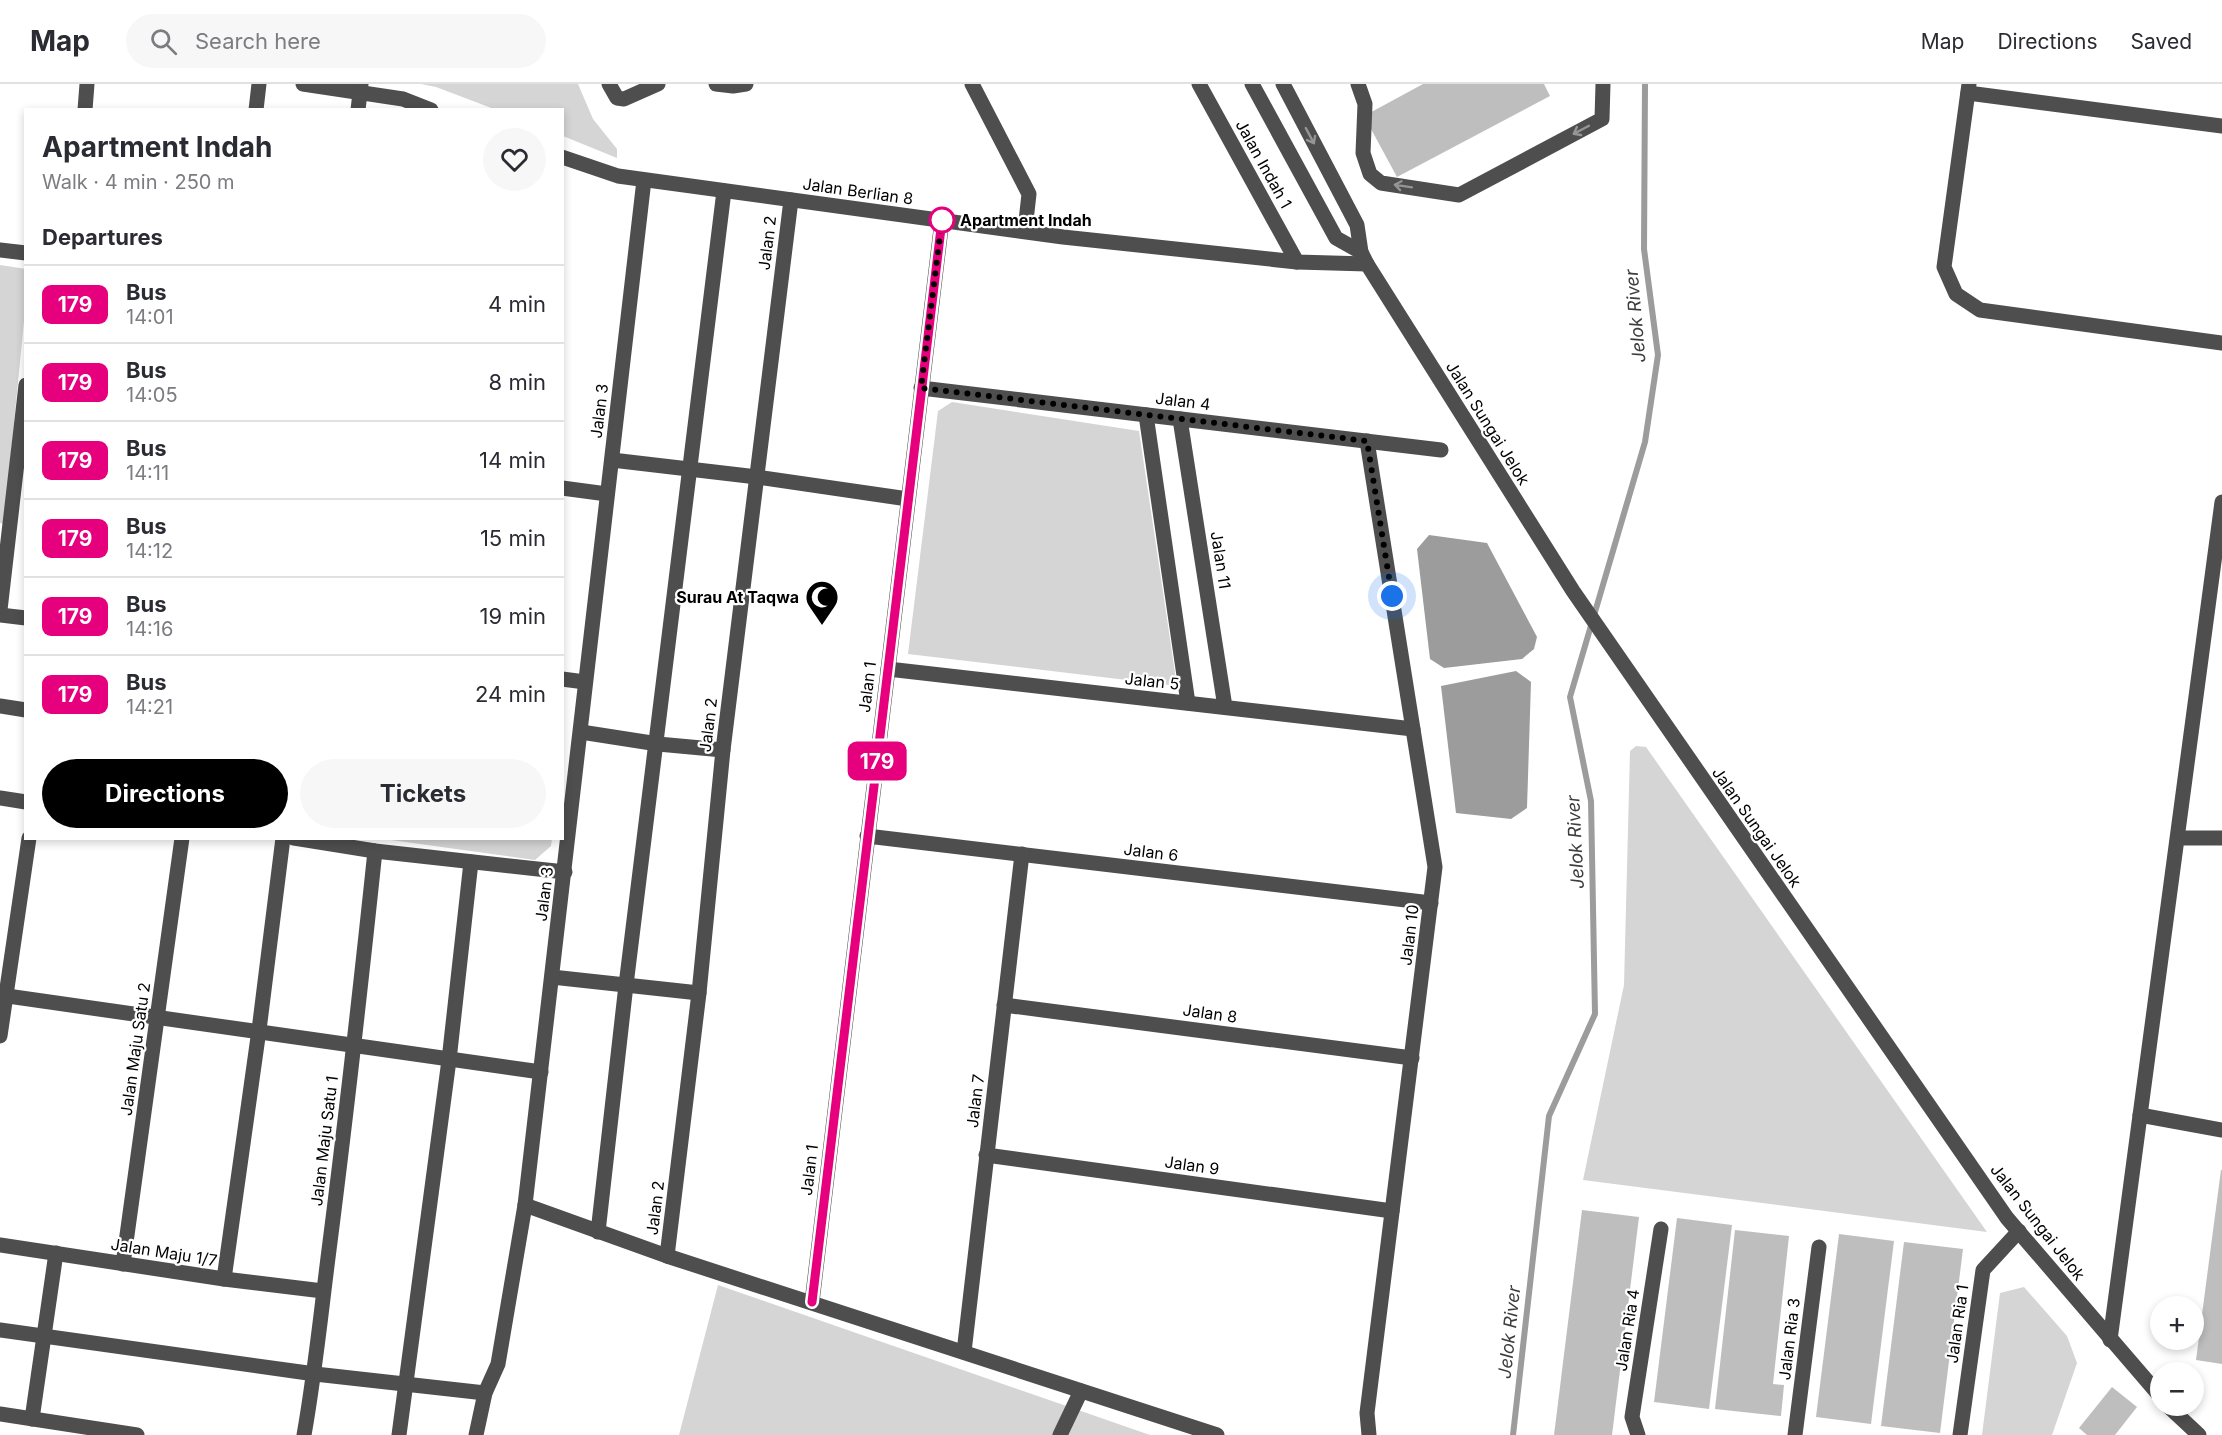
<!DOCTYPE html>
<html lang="en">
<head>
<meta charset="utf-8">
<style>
  body { margin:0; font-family:Inter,sans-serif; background:#f7f7f7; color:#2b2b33; height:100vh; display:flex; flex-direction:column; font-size:22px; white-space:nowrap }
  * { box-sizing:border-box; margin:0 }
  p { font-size:20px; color:#7c7c81 }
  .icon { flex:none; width:33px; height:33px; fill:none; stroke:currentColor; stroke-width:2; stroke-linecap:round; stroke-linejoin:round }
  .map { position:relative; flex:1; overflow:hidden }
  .details { position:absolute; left:24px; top:24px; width:540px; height:732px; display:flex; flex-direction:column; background:#fff; border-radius:0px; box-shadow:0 3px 9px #0003 }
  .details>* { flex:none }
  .badge { padding:0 12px; border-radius:9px; font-size:21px; line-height:39px }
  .tools { position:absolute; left:2150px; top:1212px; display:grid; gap:12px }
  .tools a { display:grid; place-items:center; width:54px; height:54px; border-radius:50%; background:#fff; box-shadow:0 3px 9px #0003; font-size:30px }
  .you { position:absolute; width:30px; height:30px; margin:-15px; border:4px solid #fff; border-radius:50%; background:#1a73e8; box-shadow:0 0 0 9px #1a73e833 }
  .map>.badge { position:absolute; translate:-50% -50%; box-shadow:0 0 0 3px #fff }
  h2 { padding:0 18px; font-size:22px; line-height:54px }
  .round { display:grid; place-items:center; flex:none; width:63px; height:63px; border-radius:32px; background:#f7f7f7 }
  .overview { display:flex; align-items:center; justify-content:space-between; height:102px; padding:0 18px }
  h1 { font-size:28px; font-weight:700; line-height:45px }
  .action { display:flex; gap:12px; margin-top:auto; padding:12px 18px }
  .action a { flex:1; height:69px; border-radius:36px; background:#000; color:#fff; font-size:24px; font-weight:700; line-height:69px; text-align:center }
  .action a+a { background:#f7f7f7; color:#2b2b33 }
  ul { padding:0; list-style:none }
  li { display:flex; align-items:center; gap:18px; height:78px; padding:0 18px; border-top:2px solid #e1e1e2 }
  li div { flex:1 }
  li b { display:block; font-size:22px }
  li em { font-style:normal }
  li .badge { min-width:66px; font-weight:700; text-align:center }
  header { display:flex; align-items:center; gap:36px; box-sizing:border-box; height:84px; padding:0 30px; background:#fff; border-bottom:2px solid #e1e1e2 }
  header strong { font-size:28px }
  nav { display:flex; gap:33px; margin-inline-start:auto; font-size:21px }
  .search { width:420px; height:54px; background:#f7f7f7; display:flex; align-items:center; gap:15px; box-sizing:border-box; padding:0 21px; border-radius:33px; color:#7c7c81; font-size:22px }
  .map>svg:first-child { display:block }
  .green { fill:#d5d5d5 }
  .water { fill:#9c9c9c }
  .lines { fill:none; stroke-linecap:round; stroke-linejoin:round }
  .stream { stroke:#9c9c9c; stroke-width:6 }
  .building { fill:#bebebe }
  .minor { stroke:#4e4e4e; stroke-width:15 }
  .oneway { stroke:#959595 }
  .line-casing { stroke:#fff; stroke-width:14 }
  .line { stroke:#e6007e; stroke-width:9 }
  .walk { stroke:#000; stroke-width:6; stroke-dasharray:0 10.8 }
  .stop-dot { fill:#fff; stroke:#e6007e; stroke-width:3 }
  .labels { text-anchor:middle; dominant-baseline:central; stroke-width:4.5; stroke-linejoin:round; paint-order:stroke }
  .street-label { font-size:16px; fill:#000; stroke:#fff }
  .stop-label { font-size:16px; font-weight:bold; fill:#000; stroke:#fff; text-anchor:start }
  .poi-label { font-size:16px; font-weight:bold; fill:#000; stroke:#fff; text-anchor:end }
  .water-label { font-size:18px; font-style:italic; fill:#3d3d3d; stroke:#fff }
</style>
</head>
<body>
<header>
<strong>Map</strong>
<div class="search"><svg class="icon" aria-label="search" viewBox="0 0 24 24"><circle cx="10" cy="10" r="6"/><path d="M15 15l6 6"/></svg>Search here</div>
<nav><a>Map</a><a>Directions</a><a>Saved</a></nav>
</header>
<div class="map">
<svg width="2222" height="1351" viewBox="0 0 2222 1351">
  <rect width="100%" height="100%" fill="#fff"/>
  <g class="green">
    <path d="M421 0H578L593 35 617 65V74L563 52 562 26 494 25 436 3Z"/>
    <path d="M0 181 26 185 25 227 4 440 0 439Z"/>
    <path d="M952 318 1139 347 1177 602 908 570 938 327Z"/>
    <path d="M1636 662 1646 663 1987 1148 1583 1096 1624 901 1630 667Z"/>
    <path d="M384 755 552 754V755L551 762 535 776Z"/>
    <path d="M718 1201 1150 1351H679Z"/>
    <path d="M2024 1203 2067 1252 2077 1279 2052 1351H1982L2000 1209Z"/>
  </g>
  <g class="water">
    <path d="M1429 451 1487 459 1537 553 1534 565 1522 575 1444 584 1430 575 1417 465Z"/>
    <path d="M1516 587 1531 598 1527 724 1511 735 1456 729 1441 602Z"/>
  </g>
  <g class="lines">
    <path class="stream" d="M1513 1351 1549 1032 1595 930 1591 717 1570 613 1645 358 1658 271 1644 165 1645 0"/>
  </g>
  <g class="building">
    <path d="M1423 0H1544L1550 12 1397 93 1364 32Z"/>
    <path d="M2221 1086H2222V1280L2196 1276Z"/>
    <path d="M1582 1126 1639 1133 1612 1351H1554Z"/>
    <path d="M1677 1134 1732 1141 1709 1325 1654 1318Z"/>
    <path d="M1735 1146 1789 1152 1773 1300 1784 1301 1781 1332 1715 1325Z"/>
    <path d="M1839 1150 1894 1157 1871 1340 1816 1333Z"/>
    <path d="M1904 1158 1963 1165 1940 1349 1881 1342Z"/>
    <path d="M2112 1303 2137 1323 2115 1351H2087L2079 1344Z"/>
  </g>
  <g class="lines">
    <g class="minor">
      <path d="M303 0 403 15 431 26"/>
      <path d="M609 0 617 14 624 15 658 0"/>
      <path d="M716 0 733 2 746 0"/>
      <path d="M972 0 1029 110 1025 146"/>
      <path d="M1199 0 1297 178"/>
      <path d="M1252 0 1336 154 1361 168"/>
      <path d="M1283 0 1357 141 1361 168 1367 180 1573 507 2007 1134 2160 1312"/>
      <path d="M1358 0 1365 20 1363 69 1370 90 1381 99 1459 111 1602 35 1603 0"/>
      <path d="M1969 0 1944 183 1956 210 1980 226 2222 259"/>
      <path d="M1968 9 2222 42"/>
      <path d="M85 26 87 0"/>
      <path d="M256 26 259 0"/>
      <path d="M358 26 361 0"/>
      <path d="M562 73 618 92 1063 153 1297 178 1367 180"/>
      <path d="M0 166 26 169"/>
      <path d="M921 304 1441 366"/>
      <path d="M1146 331 1188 619"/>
      <path d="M1180 335 1225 623"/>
      <path d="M1367 357 1435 783 1367 1329 1369 1351"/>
      <path d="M612 376 757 393 908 415"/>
      <path d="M562 404 607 410"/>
      <path d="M0 526 26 301"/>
      <path d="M0 531 26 534"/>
      <path d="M888 585 1413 645"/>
      <path d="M562 595 585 598"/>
      <path d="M0 622 26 626"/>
      <path d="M581 648 658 660 723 666"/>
      <path d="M0 714 26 718"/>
      <path d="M867 752 1431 819"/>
      <path d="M294 754 375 767 565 788"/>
      <path d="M2179 754H2222"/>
      <path d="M552 893 699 909"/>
      <path d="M0 911 541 988"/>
      <path d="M1004 921 1412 974"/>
      <path d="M0 952 29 754"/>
      <path d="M2140 1031 2222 1046"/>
      <path d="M986 1071 1392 1127"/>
      <path d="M525 1121 667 1172 1217 1351"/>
      <path d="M598 1148 626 901 724 107"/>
      <path d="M0 1161 224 1195 323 1207"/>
      <path d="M667 1172 699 909 723 666 791 116"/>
      <path d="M123 1180 182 754"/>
      <path d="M224 1195 259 946 283 754"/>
      <path d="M812 1218 942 136"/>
      <path d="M0 1246 315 1290 485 1309"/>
      <path d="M2110 1256 2222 418"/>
      <path d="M964 1268 1022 770"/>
      <path d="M2168 1322 2199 1351"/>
      <path d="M0 1330 137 1351"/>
      <path d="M32 1335 56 1169"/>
      <path d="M304 1351C315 1289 321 1228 329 1166 346 1033 361 900 375 767"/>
      <path d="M399 1351 449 976 471 778"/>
      <path d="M476 1351 485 1309 498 1280 525 1121 644 96"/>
      <path d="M1060 1351 1081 1307"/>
      <path d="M1638 1351 1632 1333 1661 1145"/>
      <path d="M1795 1351 1819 1163"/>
      <path d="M1960 1351 1983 1186 2019 1147"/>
    </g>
  </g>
  <defs><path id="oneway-shaft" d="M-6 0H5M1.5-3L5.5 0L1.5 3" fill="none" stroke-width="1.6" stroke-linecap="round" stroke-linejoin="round" transform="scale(1.5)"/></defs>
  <g class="oneway">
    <use href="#oneway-shaft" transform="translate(1581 46) rotate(152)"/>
    <use href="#oneway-shaft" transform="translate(1310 52) rotate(62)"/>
    <use href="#oneway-shaft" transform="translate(1403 102) rotate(-171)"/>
  </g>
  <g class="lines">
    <defs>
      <path id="line" d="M812 1218 942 136"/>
    </defs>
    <use href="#line" class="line-casing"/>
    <use href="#line" class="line"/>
    <path class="walk" d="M942 136 921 304 1367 357 1392 512"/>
  </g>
  <defs>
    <symbol id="mosque-pin" viewBox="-11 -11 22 30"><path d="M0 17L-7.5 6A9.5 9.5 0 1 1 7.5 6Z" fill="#000" stroke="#fff"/><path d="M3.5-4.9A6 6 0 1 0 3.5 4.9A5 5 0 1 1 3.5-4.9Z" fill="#fff"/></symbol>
  </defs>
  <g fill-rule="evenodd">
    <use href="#mosque-pin" x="803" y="494" width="38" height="52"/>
  </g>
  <circle class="stop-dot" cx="942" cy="136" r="12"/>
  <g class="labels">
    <g class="street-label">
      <text transform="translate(1264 80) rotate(61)">Jalan Indah 1</text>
      <text transform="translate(858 107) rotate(8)">Jalan Berlian 8</text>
      <text transform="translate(767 159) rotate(-83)">Jalan 2</text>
      <text transform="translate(1183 317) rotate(7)">Jalan 4</text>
      <text transform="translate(599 327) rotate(-83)">Jalan 3</text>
      <text transform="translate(1488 339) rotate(58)">Jalan Sungai Jelok</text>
      <text transform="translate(1221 476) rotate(81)">Jalan 11</text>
      <text transform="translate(1152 597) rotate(6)">Jalan 5</text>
      <text transform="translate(867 603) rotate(-83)">Jalan 1</text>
      <text transform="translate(708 641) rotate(-83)">Jalan 2</text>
      <text transform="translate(1757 743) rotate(55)">Jalan Sungai Jelok</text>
      <text transform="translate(1151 768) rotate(7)">Jalan 6</text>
      <text transform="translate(544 810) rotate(-83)">Jalan 3</text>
      <text transform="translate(1409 851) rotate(-83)">Jalan 10</text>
      <text transform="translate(1210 929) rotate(8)">Jalan 8</text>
      <text transform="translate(135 965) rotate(-82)">Jalan Maju Satu 2</text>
      <text transform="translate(975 1017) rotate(-83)">Jalan 7</text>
      <text transform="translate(324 1057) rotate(-83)">Jalan Maju Satu 1</text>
      <text transform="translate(1192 1081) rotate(8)">Jalan 9</text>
      <text transform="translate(809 1086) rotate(-83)">Jalan 1</text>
      <text transform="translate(655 1124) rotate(-83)">Jalan 2</text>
      <text transform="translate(2038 1138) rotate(52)">Jalan Sungai Jelok</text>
      <text transform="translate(164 1168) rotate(9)">Jalan Maju 1/7</text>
      <text transform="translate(1957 1240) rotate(-82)">Jalan Ria 1</text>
      <text transform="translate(1627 1246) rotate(-81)">Jalan Ria 4</text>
      <text transform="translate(1789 1255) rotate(-83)">Jalan Ria 3</text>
    </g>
    <g class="stop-label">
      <text x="960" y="136">Apartment Indah</text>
    </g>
    <g class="poi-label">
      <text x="799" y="513">Surau At Taqwa</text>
    </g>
    <g class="water-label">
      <text transform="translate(1635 232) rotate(-95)">Jelok River</text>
      <text transform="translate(1575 758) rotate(-93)">Jelok River</text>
      <text transform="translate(1509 1248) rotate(-84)">Jelok River</text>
    </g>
  </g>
</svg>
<div class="tools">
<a>+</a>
<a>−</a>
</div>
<div class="you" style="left:1392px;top:512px"></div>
<b class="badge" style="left:877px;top:677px;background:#e6007e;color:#fff">179</b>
<section class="details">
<div class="overview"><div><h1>Apartment Indah</h1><p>Walk · 4 min · 250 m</p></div><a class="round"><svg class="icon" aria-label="heart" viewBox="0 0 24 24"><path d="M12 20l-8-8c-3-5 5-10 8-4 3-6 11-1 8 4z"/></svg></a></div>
<h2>Departures</h2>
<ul>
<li><span class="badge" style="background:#e6007e;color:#fff">179</span><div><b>Bus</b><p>14:01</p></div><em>4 min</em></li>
<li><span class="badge" style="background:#e6007e;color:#fff">179</span><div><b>Bus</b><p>14:05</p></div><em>8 min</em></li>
<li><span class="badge" style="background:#e6007e;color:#fff">179</span><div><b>Bus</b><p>14:11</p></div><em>14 min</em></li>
<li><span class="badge" style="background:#e6007e;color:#fff">179</span><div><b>Bus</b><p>14:12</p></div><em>15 min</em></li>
<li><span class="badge" style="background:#e6007e;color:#fff">179</span><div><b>Bus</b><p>14:16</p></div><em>19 min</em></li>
<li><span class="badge" style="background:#e6007e;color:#fff">179</span><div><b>Bus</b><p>14:21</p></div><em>24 min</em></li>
</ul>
<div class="action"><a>Directions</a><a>Tickets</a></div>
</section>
</div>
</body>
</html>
